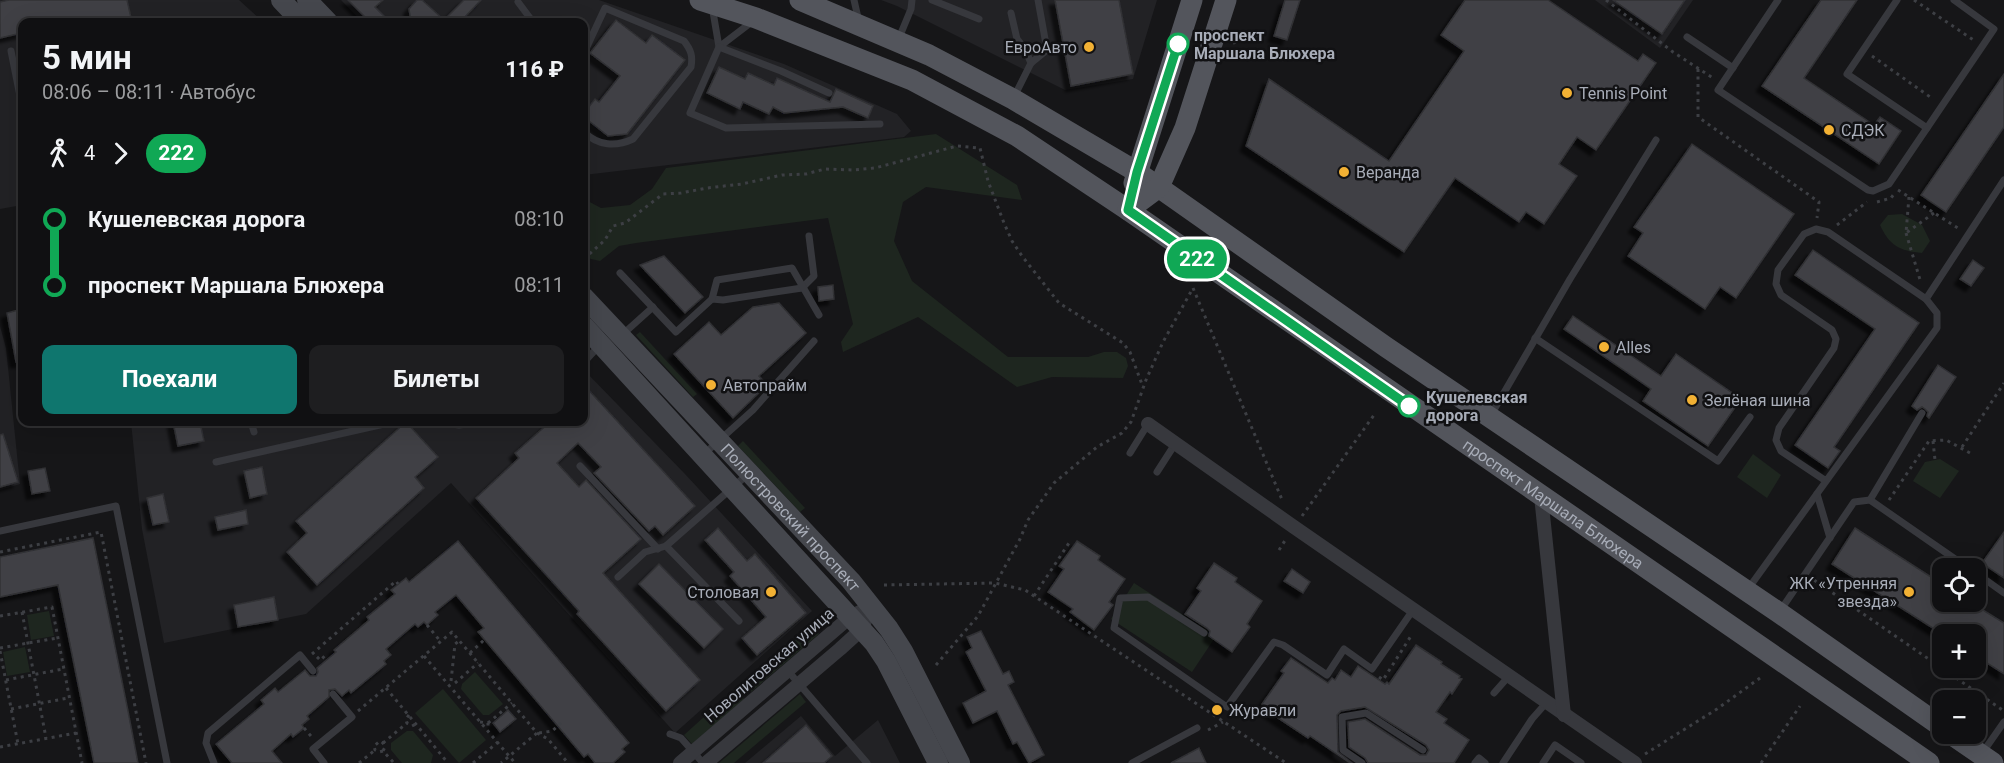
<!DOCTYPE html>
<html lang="ru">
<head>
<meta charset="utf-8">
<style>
  body { margin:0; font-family:Roboto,sans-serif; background:#1e1e20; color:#f1f3f6; height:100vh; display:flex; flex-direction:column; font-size:22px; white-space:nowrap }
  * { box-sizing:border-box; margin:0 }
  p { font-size:20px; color:#9c9d9f }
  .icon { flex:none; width:33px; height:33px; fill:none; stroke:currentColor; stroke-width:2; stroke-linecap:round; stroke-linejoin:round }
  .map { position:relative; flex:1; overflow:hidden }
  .side { position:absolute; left:18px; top:18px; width:570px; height:408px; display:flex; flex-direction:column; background:#101012; border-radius:12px; box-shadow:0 6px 24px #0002,0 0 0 2px #303032 }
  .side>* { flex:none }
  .badge { padding:0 12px; border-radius:20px; font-size:21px; line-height:39px }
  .buttons { position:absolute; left:1932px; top:558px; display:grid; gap:12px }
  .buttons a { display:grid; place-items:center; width:54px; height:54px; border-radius:12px; background:#101012; box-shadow:0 6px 24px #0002,0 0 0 2px #303032; font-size:30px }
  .map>.badge { position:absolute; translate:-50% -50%; box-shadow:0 0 0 3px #fff }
  .legs { display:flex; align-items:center; gap:9px; height:66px; padding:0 24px; font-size:20px }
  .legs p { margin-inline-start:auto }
  .headline { display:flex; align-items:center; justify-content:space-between; height:102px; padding:0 24px }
  h1 { font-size:33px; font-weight:700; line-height:45px }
  .button { display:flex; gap:12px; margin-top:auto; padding:12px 24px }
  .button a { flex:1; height:69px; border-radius:12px; background:#0f766e; color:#fff; font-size:24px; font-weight:700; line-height:69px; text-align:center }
  .button a+a { background:#1e1e20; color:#f1f3f6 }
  ul { padding:0 24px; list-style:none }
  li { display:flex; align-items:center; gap:21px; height:66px; font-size:22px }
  li i { display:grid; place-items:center; width:9px; height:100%; margin:0 8px; background:currentColor }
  li i::after { content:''; width:15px; height:15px; margin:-8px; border:4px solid; border-radius:50%; background:#101012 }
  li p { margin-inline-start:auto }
  li:first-child i { background:linear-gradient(#0000 50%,currentColor 0) }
  li:last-child i { background:linear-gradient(currentColor 50%,#0000 0) }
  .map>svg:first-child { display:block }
  .built { fill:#222225 }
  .green { fill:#1e261f }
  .building { fill:#404145; stroke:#303034; stroke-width:1.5; filter:url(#shadow) }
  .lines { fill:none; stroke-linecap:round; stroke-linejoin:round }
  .path { stroke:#3d3f44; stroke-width:3; stroke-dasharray:3 4.5; stroke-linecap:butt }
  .lane { stroke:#37383d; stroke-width:7 }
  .street { stroke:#37383d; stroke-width:14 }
  .secondary { stroke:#45474d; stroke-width:20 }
  .primary { stroke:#53555c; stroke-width:21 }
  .line-1-casing { stroke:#fff; stroke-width:14 }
  .line-1 { stroke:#10a855; stroke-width:9 }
  .stop-1-dot { fill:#fff; stroke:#10a855; stroke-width:3 }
  .poi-dot { fill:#f2b134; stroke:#111113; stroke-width:2 }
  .labels { text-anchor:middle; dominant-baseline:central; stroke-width:5; stroke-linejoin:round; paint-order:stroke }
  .stop-label { font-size:16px; font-weight:bold; fill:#a8adb8; stroke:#111113; text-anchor:start }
  .poi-label { font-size:16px; fill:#a8adb8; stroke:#111113; text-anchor:start }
  .street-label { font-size:16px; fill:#a8adb8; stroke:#111113 }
</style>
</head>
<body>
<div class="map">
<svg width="2004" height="763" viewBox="0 0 2004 763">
  <defs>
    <filter id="shadow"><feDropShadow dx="-5.5" dy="5.5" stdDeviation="1.5" flood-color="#0009"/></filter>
  </defs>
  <rect width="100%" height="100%" fill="#161618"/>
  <g class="built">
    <path d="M0 0H239L263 22H22V205L0 209Z"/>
    <path d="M341 0H599L784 64 897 114 911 131 904 137 584 175 587 153H584V22H362Z"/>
    <path d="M881 0H1157L1133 79 1065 90 897 6Z"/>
    <path d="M1595 0H1693L1660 48Z"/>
    <path d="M0 326 6 348 20 484 0 490Z"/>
    <path d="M584 370 685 474 812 611 675 733 451 483 306 614 164 643 142 529 131 422H584Z"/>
    <path d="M801 716 835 756 878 720 900 763H745Z"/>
  </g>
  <g class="green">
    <path d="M936 134 1017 185 1022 200 926 187 903 202 894 241 912 281 1008 357H1088L1104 352H1117L1126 358 1128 366 1123 378 1052 377 1017 387 918 317 843 352 841 342 853 324 828 218 636 243 619 246 600 261 591 259 584 254V199L601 208 630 205 652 189 666 168Z"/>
    <path d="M1902 214 1922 225 1930 241 1922 253C1899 251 1889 245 1880 225L1888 215Z"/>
    <path d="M640 332 697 394 693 397 636 335Z"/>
    <path d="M743 441 805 508 800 512 738 446Z"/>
    <path d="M1753 454 1781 475 1767 498 1737 477Z"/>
    <path d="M1940 459 1959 471 1940 498 1913 481 1925 462Z"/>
    <path d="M1134 583 1216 636 1192 672 1111 619Z"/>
    <path d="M49 611 54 636 31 640 27 615Z"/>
    <path d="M812 625 819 634 751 692 744 683Z"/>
    <path d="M25 647 30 672 7 676 3 652Z"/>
    <path d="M475 672 503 704 489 715H483L461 689 462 684Z"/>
    <path d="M443 689 486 740 459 763 415 713Z"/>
    <path d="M735 689 744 699 692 744 684 735Z"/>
    <path d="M800 694 806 702 734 763H719Z"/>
    <path d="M407 731H413L433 755 431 763H402L391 750V743Z"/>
  </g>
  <g class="building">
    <path d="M9 0H127L132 22H22V33L0 38V2Z"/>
    <path d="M348 0H383L375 7 390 22H370Z"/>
    <path d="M417 0H422L444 20 464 0H481L460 22H411L409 9Z"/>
    <path d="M1055 0H1119L1133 74 1071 86Z"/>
    <path d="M1285 0H1300L1287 40 1274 36Z"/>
    <path d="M1465 0H1548L1638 61 1643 54 1656 63 1596 150 1577 137 1559 164 1577 176 1544 224 1526 212 1519 222 1455 178 1404 252 1246 146 1269 79 1389 161 1464 51 1441 35Z"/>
    <path d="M1613 0H1685L1662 34Z"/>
    <path d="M1821 0H1857L1804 78 1874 125 1880 117 1901 131 1879 164 1762 86Z"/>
    <path d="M616 20 646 43 652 35 685 60 627 134 608 136 584 117V113L595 99 599 102 620 76 590 53Z"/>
    <path d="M719 67 745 79 748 73 774 85 777 78 830 102 836 89 873 106 868 118 843 107 784 113 773 107 769 114 743 102 740 109 707 93Z"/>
    <path d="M2004 74V127L1946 212 1921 195Z"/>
    <path d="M1692 144 1794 214 1736 298 1720 287 1705 309 1628 256 1643 233 1634 227Z"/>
    <path d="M1813 250 1919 323 1834 447 1840 451 1828 468 1795 445 1875 329 1795 275Z"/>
    <path d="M664 256 703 297 685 313 640 265Z"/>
    <path d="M1973 260 1984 268 1971 286 1960 279Z"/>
    <path d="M833 285 834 299 819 301 818 287Z"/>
    <path d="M779 303 806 333 759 376 767 385 733 418 674 354 709 322 721 335 753 307Z"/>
    <path d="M22 309V362H16L7 313Z"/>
    <path d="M1573 316 1661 376 1676 354 1741 399 1708 446 1643 401 1651 389 1564 329Z"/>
    <path d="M1938 365 1956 377 1929 418 1927 416 1928 412 1925 409 1922 407 1917 410 1912 406Z"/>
    <path d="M584 385 695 506 663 535 655 526 649 531 594 473 601 467 578 443 557 463 579 487 586 480 641 539 603 573 700 680 666 711 577 614 579 611 476 498 519 458 515 453 550 422H584Z"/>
    <path d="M173 422H200L204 441 178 446Z"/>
    <path d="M406 422 438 457 415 477 424 488 317 585 287 552 307 533 296 521Z"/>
    <path d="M3 434 18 482 0 487V435Z"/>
    <path d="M262 467 267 494 250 498 244 471Z"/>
    <path d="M45 468 50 491 32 494 28 471Z"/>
    <path d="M163 494 169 522 153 525 147 498Z"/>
    <path d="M246 510 248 524 218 530 215 517Z"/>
    <path d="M718 528 747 561 755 554 806 613 757 655 742 638 766 617 730 576 734 572 705 540Z"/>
    <path d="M1855 528 1942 584V602H1970L2004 623V674L1976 656V634H1942L1832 564Z"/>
    <path d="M2004 532V578L1982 563Z"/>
    <path d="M93 538 128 711 138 763H94L58 585 0 597V557Z"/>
    <path d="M458 541 629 743 622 749 625 752 613 763H595L588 754 584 757 478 632 484 628 456 595 435 612 438 615 427 625 424 622 418 627 415 624 386 649 391 655 384 661 386 664 351 693 349 690 342 696 335 689 329 690V697L307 716 309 719 302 725 304 728 293 737 291 734 272 751 282 763H232L216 744 264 704 261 700 275 688 278 692 305 670 310 676H316L318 672 317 668 336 652 334 650 369 620 367 617 395 594 391 590 406 578 409 582Z"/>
    <path d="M1077 541 1100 556 1098 560 1125 579 1109 602 1113 605 1094 630 1070 612 1073 609 1048 592 1064 569 1059 566Z"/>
    <path d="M1214 563 1237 578 1235 582 1262 601 1247 624 1250 627 1232 652 1209 636 1210 631 1207 628 1185 614 1201 591 1197 588Z"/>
    <path d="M659 564 723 629 704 648 639 584Z"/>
    <path d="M1292 569 1310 582 1303 593 1284 581Z"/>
    <path d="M274 597 278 620 238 627 234 605Z"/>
    <path d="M981 631 1003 674 1009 671 1014 682 1008 685 1044 755 1029 763 1017 742 1013 744 997 711 973 723 963 703 986 691 966 652 972 648 967 637Z"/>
    <path d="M1416 645 1442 662 1441 664 1460 676 1459 678 1462 679 1452 694 1450 692 1436 712 1447 719 1444 723 1469 740 1454 763H1368L1365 758 1349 747 1348 722 1365 719 1420 755H1426L1429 750 1426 745 1365 707 1341 711 1337 715 1338 752 1352 763H1350L1310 736 1308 738 1266 710 1268 708 1262 704 1284 673 1281 671 1291 658 1328 683 1332 678 1335 680 1341 670 1351 677 1358 666 1385 684 1387 682 1389 684Z"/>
    <path d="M508 710 516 719 500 732 493 723Z"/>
    <path d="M806 725 832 756 824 763H763Z"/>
    <path d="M1199 748 1206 763H1171Z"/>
  </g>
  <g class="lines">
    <g class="path">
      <path d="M1606 0 1673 52 1713 78"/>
      <path d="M1914 0 1975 41"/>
      <path d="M1233 43 1259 36"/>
      <path d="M1872 56 1933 99"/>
      <path d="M1698 69V117L1819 202 1817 218"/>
      <path d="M1898 190 1961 230"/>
      <path d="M1909 197 1906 233 1934 213"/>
      <path d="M1877 202 1891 198 1894 194"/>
      <path d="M1837 225 1867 202"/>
      <path d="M1906 233 1921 283"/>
      <path d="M584 259 605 240 613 226 625 223 663 194 681 193 707 188 742 184 782 175 806 174 825 169 853 170 875 168 957 146 980 148 988 181 1004 223 1012 241 1022 256 1059 303 1123 343 1130 352 1143 387"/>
      <path d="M1193 288 1283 502"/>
      <path d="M1933 441 1935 460"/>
      <path d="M1962 447 2004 383"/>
      <path d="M1889 500 1929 441 1946 440 1970 453"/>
      <path d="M1302 516 1374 415"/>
      <path d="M1279 550 1286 539"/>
      <path d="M0 552 101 532 146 763"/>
      <path d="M1814 580 2004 711"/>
      <path d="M884 585 995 583 1025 590 1286 763"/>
      <path d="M1034 596 1071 540"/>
      <path d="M22 612 46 738"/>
      <path d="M0 616 52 607 82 763"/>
      <path d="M427 625 441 642"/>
      <path d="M0 648 57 638"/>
      <path d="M0 651 18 744"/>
      <path d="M470 653 484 640"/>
      <path d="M312 654 396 581 398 584"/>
      <path d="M424 656 515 763"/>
      <path d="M317 659 321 655 326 660"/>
      <path d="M936 665 978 616 1020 539 1028 520 1054 483 1097 447 1122 433 1131 422 1146 380 1163 342 1193 288"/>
      <path d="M1379 677 1383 680 1411 636"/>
      <path d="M6 680 63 669"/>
      <path d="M451 681 455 644 459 641"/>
      <path d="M455 683 478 663"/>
      <path d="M386 688 448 763"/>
      <path d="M11 709 68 698"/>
      <path d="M358 711 452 632 537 733 501 763"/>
      <path d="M409 715 406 719 407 723 412 726 416 724"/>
      <path d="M480 722 488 723V730"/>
      <path d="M488 723 512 703"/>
      <path d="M304 728 311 736"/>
      <path d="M1208 730 1223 722"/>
      <path d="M537 733 548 739 568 763"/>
      <path d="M539 733 552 731 561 723"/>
      <path d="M383 743 407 723"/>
      <path d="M0 747 76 733"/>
      <path d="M383 751 379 752 375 750 374 746 380 741 383 743 385 747 383 751 394 763"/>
      <path d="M1645 754 1717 709 1760 678"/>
      <path d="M359 763 375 750"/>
      <path d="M473 763 498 742"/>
      <path d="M1761 763 1800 706"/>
    </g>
    <g class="lane">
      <path d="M854 0 859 22"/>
      <path d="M932 0 979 19"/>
      <path d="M1778 0 1718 90 1868 190 1873 191 1889 184 1927 128 1847 74 1897 0"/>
      <path d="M518 2 533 22"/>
      <path d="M712 6 719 47 753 21"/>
      <path d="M1011 13 1017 39 1025 49 1031 63"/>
      <path d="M1687 37 1733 68"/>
      <path d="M899 38 911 9 912 0"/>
      <path d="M11 51 22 106"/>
      <path d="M584 53 605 8 684 41C691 50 693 56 691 67L633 139C616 147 598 146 584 132"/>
      <path d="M829 93 781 71 719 47 690 113 726 128 880 124"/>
      <path d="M1014 97 1031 63 1047 50 1038 0"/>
      <path d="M1927 128 1994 29 1954 0"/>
      <path d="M620 273 676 332 712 299 723 300 802 288 814 276 809 236"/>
      <path d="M712 299 717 280 792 268 819 315"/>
      <path d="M1926 299 2004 180"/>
      <path d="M623 334 653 307"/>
      <path d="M1535 338 1718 461 1750 417"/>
      <path d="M584 362 598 347"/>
      <path d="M1491 415 1570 279 1656 140"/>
      <path d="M251 422 254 432"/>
      <path d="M437 422 459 425 484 422"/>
      <path d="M1130 453 1148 424"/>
      <path d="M703 455 753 410 814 341"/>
      <path d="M216 462 393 422"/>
      <path d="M580 466 658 549"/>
      <path d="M1157 472 1175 444"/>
      <path d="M1817 494 1830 538"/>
      <path d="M1870 500 1922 413"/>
      <path d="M0 531 116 506 167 763"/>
      <path d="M666 546 739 621"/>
      <path d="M1976 573 2004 593"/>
      <path d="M618 577 645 552 666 546 748 474"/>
      <path d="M1748 589 1937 328V313L1926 299 1828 232 1816 229 1804 234 1778 270 1776 284 1781 295 1832 330 1836 339 1834 348 1779 428 1776 440 1781 451 1826 481"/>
      <path d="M1780 611 1854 502 1870 500 1968 568"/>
      <path d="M1204 633 1148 597 1120 598 1114 628 1227 707 1274 642 1283 645 1327 675 1344 649 1372 669 1413 610"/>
      <path d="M788 671 867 763"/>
      <path d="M1494 693 1509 676"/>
      <path d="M670 734 681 738 703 763"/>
      <path d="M1983 752 2004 722"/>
      <path d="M214 763 206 743 208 733 300 655 313 671"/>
      <path d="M324 763 313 749 352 717 333 694"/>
      <path d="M1132 763 1197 728"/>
      <path d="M1362 763 1343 750 1342 717 1366 713 1423 750"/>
      <path d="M1475 763 1479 758 1485 763"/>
      <path d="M1503 763 1532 719 1547 702"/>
      <path d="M1543 763 1555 745 1581 763"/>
    </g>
    <g class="street">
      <path d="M1148 424 1294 527 1635 763"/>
      <path d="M1541 496 1564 715"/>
      <path d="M680 763 850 617 872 606"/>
      <path d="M706 763 840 649 862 629 865 621"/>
    </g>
    <g class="secondary">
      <path d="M281 0 302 22"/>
      <path d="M307 0 328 22"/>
      <path id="s1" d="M584 297 851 581 889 629 903 651 960 763"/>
      <path d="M584 326 874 643 886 661 938 763"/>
    </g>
    <g class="primary">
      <path id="s2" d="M700 0 756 18 912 80 1017 136 1128 210 1929 763"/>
      <path d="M800 0 929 55 1013 99 1137 172 1386 347 1778 612 1942 727"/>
      <path d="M1134 183 1192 0"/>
      <path d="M1128 210 1159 187 1185 128 1226 0"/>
      <path d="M1951 734 1993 763"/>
    </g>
  </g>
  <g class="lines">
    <defs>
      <path id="line-1" d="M1178 44 1137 172 1128 210 1409 406"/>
    </defs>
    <use href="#line-1" class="line-1-casing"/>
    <use href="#line-1" class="line-1"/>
  </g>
  <g class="stop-1-dot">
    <circle cx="1178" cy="44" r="10"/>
    <circle cx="1409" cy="406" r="10"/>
  </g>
  <g class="poi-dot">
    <circle cx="1089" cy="47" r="6"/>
    <circle cx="1567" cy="93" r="6"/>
    <circle cx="1829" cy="130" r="6"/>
    <circle cx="1344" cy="172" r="6"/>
    <circle cx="1604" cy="347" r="6"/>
    <circle cx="711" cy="385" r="6"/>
    <circle cx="1692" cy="400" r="6"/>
    <circle cx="771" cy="592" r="6"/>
    <circle cx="1909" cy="592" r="6"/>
    <circle cx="1217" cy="710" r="6"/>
  </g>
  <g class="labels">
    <g class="stop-label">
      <text x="1194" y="35">проспект<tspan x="1194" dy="18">Маршала Блюхера</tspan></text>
      <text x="1426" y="397">Кушелевская<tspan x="1426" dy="18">дорога</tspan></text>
    </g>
    <g class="poi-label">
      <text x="1077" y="47" text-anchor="end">ЕвроАвто</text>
      <text x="1579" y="93">Tennis Point</text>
      <text x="1841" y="130">СДЭК</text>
      <text x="1356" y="172">Веранда</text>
      <text x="1616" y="347">Alles</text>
      <text x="723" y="385">Автопрайм</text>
      <text x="1704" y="400">Зелёная шина</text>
      <text x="1897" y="583" text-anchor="end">ЖК «Утренняя<tspan x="1897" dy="18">звезда»</tspan></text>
      <text x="759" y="592" text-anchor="end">Столовая</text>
      <text x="1229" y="710">Журавли</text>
    </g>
    <g class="street-label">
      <text stroke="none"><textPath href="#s2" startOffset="996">проспект Маршала Блюхера</textPath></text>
      <text stroke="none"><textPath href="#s1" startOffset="302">Полюстровский проспект</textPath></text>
      <text transform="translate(769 665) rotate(-41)">Новолитовская улица</text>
    </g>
  </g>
</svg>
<div class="buttons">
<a><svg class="icon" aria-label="locate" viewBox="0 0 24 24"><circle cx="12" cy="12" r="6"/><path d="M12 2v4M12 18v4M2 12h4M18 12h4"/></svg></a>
<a>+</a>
<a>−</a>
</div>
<b class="badge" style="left:1197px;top:259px;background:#10a855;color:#fff">222</b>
<section class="side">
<div class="headline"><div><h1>5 мин</h1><p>08:06 – 08:11 · Автобус</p></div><b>116 ₽</b></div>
<div class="legs"><svg class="icon" aria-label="walk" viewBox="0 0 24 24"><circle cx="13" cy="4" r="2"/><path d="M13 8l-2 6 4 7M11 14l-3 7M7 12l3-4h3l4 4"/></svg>4<svg class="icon" aria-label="forward" viewBox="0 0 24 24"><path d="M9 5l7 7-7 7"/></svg><b class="badge" style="background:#10a855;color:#fff">222</b></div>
<ul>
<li><i style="color:#10a855"></i><b>Кушелевская дорога</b><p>08:10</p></li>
<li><i style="color:#10a855"></i><b>проспект Маршала Блюхера</b><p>08:11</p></li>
</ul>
<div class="button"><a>Поехали</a><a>Билеты</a></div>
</section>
</div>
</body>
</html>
